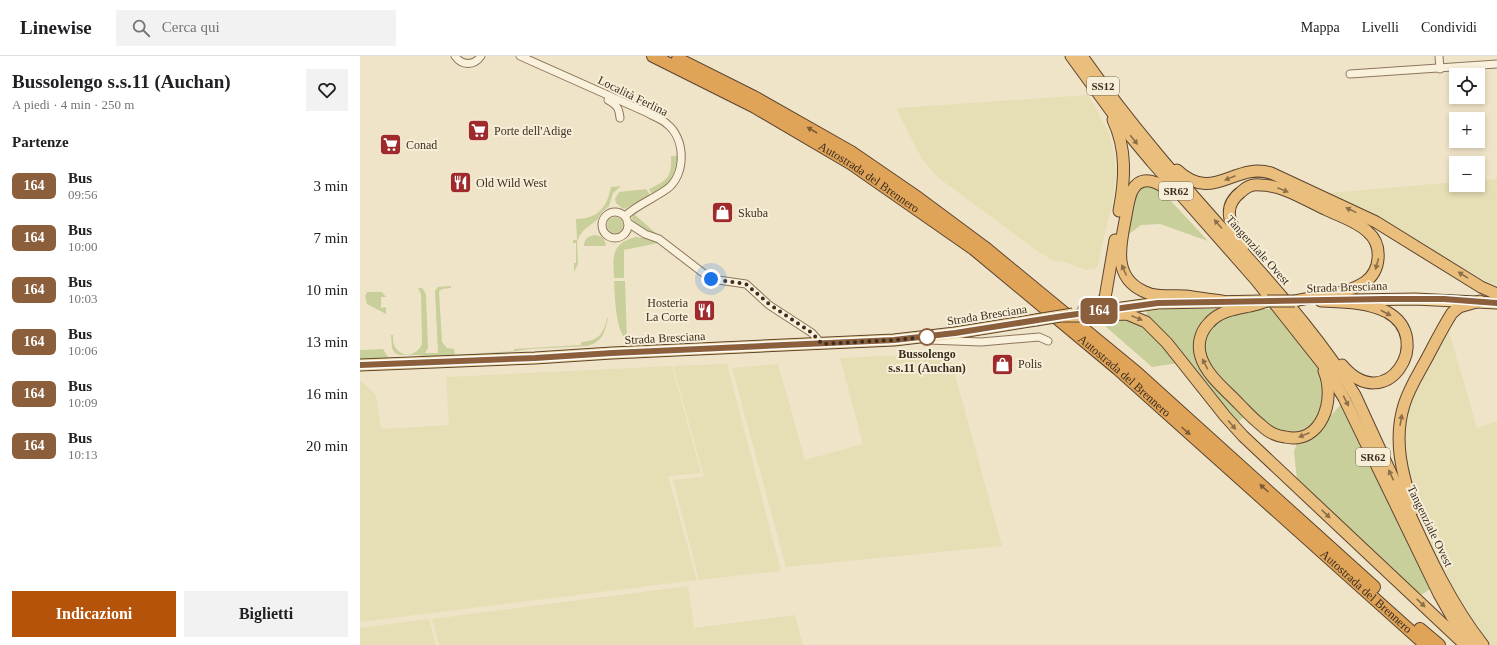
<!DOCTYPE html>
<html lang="it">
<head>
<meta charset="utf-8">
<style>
  body { margin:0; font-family:Georgia,serif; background:#f2f2f2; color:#202124; height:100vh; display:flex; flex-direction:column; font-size:15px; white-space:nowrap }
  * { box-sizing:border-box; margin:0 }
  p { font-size:13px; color:#757577 }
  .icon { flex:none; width:22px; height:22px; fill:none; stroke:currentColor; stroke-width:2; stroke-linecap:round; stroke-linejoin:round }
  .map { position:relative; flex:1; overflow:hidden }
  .details { display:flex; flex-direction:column; background:#fff; width:360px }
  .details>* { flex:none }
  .badge { padding:0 8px; border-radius:6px; font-size:14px; line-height:26px }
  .buttons { position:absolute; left:1089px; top:12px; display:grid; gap:8px }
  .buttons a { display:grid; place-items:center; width:36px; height:36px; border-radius:0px; background:#fff; box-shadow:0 2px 6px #0003; font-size:20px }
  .you { position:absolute; width:20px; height:20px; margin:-10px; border:3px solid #fff; border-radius:50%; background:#1a73e8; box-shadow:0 0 0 6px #1a73e833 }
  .map>.badge { position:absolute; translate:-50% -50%; box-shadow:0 0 0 2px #fff }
  h2 { padding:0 12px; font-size:15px; line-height:36px }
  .round { display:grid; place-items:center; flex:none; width:42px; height:42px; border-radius:0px; background:#f2f2f2 }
  .head { display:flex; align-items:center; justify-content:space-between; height:68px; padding:0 12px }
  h1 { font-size:19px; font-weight:800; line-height:30px }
  .primary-button { display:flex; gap:8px; margin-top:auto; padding:8px 12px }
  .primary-button a { flex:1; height:46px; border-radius:0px; background:#b45309; color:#fff; font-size:16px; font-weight:800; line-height:46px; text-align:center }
  .primary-button a+a { background:#f2f2f2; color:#202124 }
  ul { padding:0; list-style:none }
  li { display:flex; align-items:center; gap:12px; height:52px; padding:0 12px }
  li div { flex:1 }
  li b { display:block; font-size:15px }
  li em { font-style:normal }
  li .badge { min-width:44px; font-weight:700; text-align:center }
  header { display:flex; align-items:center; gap:24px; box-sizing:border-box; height:56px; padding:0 20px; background:#fff; border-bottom:1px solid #e0e0e0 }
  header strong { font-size:19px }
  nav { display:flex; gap:22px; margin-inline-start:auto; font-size:14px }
  .search { width:280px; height:36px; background:#f2f2f2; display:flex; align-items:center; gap:10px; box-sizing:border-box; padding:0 14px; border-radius:0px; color:#757577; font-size:15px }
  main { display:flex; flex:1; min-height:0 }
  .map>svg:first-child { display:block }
  .farmland { fill:#e6deb5 }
  .green { fill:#c9cf9b }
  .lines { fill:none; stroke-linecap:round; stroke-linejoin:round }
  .minor-casing { stroke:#8d765c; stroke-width:9 }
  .primary-casing { stroke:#5b4430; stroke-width:13 }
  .trunk-casing { stroke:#5b4430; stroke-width:13 }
  .motorway-casing { stroke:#5b4430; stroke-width:14 }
  .minor { stroke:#faf1dc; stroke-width:7 }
  .primary { stroke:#f3d9a0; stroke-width:11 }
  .trunk { stroke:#eabe7c; stroke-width:11 }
  .motorway { stroke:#e0a458; stroke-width:12 }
  .primary-bridge-casing { stroke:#5b4430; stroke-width:13; stroke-linecap:butt }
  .trunk-bridge-casing { stroke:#5b4430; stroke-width:13; stroke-linecap:butt }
  .primary-bridge { stroke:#f3d9a0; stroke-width:11 }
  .trunk-bridge { stroke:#eabe7c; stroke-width:11 }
  .oneway { fill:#7e5d36 }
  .oneway2 { fill:#8b6f49 }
  .line-casing { stroke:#fff; stroke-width:9 }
  .line { stroke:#8b5e3c; stroke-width:6 }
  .walk { stroke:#3d2e20; stroke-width:4; stroke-dasharray:0 7.2 }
  .stop-dot { fill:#fff; stroke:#8b5e3c; stroke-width:2 }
  .labels { text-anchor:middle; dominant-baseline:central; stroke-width:4; stroke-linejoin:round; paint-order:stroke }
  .shield { fill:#f7eed8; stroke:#756857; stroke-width:1 }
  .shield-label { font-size:11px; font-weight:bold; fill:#3d2e20 }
  .street-label { font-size:12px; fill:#3d2e20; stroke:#f7eed8 }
  .poi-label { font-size:12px; fill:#3d2e20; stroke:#f7eed8; text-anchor:start }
  .stop-label { font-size:12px; font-weight:bold; fill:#3d2e20; stroke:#f7eed8 }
</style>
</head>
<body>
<header>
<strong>Linewise</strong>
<div class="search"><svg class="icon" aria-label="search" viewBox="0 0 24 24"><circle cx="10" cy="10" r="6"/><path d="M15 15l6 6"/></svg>Cerca qui</div>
<nav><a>Mappa</a><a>Livelli</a><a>Condividi</a></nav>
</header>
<main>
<section class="details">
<div class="head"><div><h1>Bussolengo s.s.11 (Auchan)</h1><p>A piedi · 4 min · 250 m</p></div><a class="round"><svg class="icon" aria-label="heart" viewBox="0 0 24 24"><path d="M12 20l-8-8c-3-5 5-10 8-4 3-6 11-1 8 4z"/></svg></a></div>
<h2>Partenze</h2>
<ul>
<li><span class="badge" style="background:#8b5e3c;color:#fff">164</span><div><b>Bus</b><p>09:56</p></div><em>3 min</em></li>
<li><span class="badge" style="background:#8b5e3c;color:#fff">164</span><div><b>Bus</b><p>10:00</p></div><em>7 min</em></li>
<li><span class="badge" style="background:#8b5e3c;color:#fff">164</span><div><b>Bus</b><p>10:03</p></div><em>10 min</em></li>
<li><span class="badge" style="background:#8b5e3c;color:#fff">164</span><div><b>Bus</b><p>10:06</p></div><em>13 min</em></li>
<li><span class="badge" style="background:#8b5e3c;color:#fff">164</span><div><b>Bus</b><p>10:09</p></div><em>16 min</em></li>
<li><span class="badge" style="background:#8b5e3c;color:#fff">164</span><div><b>Bus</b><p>10:13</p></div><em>20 min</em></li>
</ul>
<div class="primary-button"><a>Indicazioni</a><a>Biglietti</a></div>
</section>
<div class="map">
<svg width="1137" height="589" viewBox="0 0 1137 589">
  <rect width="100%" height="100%" fill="#f0e4c8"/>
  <g class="farmland">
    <path d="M728 39 749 77 754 97 756 116 752 149 744 181 738 210 735 213 727 214 704 206 695 205 680 197 580 123 572 115 561 101 537 54V52Z"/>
    <path d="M1137 123V231L1118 221 1012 157 969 137 1096 126V129H1118V125Z"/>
    <path d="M1087 269 1117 372 1137 365V589H1131L1123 580 1098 543 1074 498 1054 453 1044 386V373L1049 348Z"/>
    <path d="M589 297 642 490 426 511 372 312 418 308 445 404 503 388 480 302Z"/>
    <path d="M367 308 421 515 339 524 313 424 344 421 313 310Z"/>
    <path d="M312 310 341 417 308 420 337 524 0 566V324L16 339 21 373 89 369 86 321Z"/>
    <path d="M328 530 334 572 435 559 443 589H79L72 563Z"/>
    <path d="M69 563 76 589H0V572Z"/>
  </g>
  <g class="green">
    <path d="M311 100H318C319 122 309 128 292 138L289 133C308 124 312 121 311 100Z"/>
    <path d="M261 130 253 137 249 150 242 156 237 164 224 174 220 179 217 185 218 208 214 216V207H216V187H213V184H217L216 163C238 163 247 151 251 131Z"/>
    <path d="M787 130 798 131 848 185 800 168 781 169 765 181 772 143 778 134Z"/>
    <path d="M286 133 290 139 264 153 262 152 256 147 255 143 259 136Z"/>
    <path d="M273 157 299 180 274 168 272 162Z"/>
    <circle cx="255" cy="169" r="8"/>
    <path d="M235 179C242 180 245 182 246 190H224C224 183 228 180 235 179Z"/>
    <path d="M276 181 284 182 299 187 264 194V222H254C253 200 251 187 276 181Z"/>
    <path d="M254 225H265L267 284C255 275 255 239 254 225Z"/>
    <path d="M91 230V232L82 233 81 234 79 235 82 286 87 292 94 293 95 299 154 295V293L221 289V286C238 285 244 278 247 262H248C245 276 243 286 227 290L170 293 132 299 77 302 57 299H40L35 297 32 292 31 279H33C33 282 33 286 34 289 41 303 56 301 62 288L61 238 58 232H62L66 238 68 292 65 297H78L75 235 78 231Z"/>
    <path d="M7 236H22L26 241H21V252L26 251V258L7 248 5 240Z"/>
    <path d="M811 253H857C843 264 840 270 835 287L885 360 876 368 786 261 787 255Z"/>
    <path d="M882 253H916L959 313 963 324 964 338 957 364 948 373 932 378 907 370 851 313 843 300V281L854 264Z"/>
    <path d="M759 261 784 268 819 307 792 311 737 263Z"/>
    <path d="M23 293 29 303 0 304V294Z"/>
    <path d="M982 347 1070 533 1061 539 937 424 934 396 937 386 967 364Z"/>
  </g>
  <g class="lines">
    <defs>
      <g id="minor">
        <path d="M95 0C102 10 114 10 121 0"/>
        <path d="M160 0 288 57C294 61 302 63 307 68 326 83 326 119 307 133 293 143 277 149 265 160"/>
        <path d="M1079 0 1080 13"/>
        <path d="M990 18 1137 8"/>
        <path d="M248 44C257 49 259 52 260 62"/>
        <circle cx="255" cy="169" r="13"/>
        <path d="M268 167 285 178 299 183 351 223 386 228 409 249 452 277 462 288"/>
        <path d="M568 284 621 286 679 281 688 285"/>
      </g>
      <g id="primary">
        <path d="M991 244 1055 243 1137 247"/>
        <path d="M733 256 798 247 901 245"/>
        <path d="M0 309 175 302 252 297 534 284 595 277 676 264"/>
      </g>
      <g id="trunk">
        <path d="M711 0 762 70 792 106 896 224 965 311 984 342 1079 538 1100 575 1112 589"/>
        <path d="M722 0C768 66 821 127 875 187 918 236 961 283 995 339 1012 376 1029 413 1046 450 1068 498 1090 547 1123 589"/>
        <path d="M753 64C767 93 765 124 759 155"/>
        <path d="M817 114C853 148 874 106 911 117L1016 166 1121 231 1137 238"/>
        <path d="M810 137C800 126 781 117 772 135 768 144 767 155 765 165 760 190 753 221 783 235 796 242 811 239 825 240 837 241 850 244 862 245"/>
        <path d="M885 188C871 172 860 152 881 136 886 131 893 128 900 129 923 129 945 144 965 153 979 160 997 165 1008 176 1023 189 1021 215 1005 226 984 240 957 239 935 245"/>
        <path d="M907 245C902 247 896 249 890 250 875 253 859 255 849 267 840 276 837 289 841 301 847 320 866 334 879 348 886 355 893 363 901 369 907 375 916 380 925 381 962 389 976 343 964 315"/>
        <path d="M961 245C983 246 1007 246 1027 256 1076 283 1026 362 982 309"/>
        <path d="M724 253 740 248 745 242 755 184"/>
        <path d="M725 260 767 258 786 266 807 287 865 360 883 380 1102 586"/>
        <path d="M1054 453C1042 419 1033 384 1044 349 1049 332 1059 317 1067 302 1075 287 1083 271 1092 257L1099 251 1120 245"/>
      </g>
      <g id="motorway">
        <path id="s1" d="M293 0 395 51 492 108 614 193 758 313 1066 589"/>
        <path d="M318 3 394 41 491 96 558 142 624 191 777 317 1014 531"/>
        <path d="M1060 573 1079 589"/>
      </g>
    </defs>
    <use href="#minor" class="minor-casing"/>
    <use href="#primary" class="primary-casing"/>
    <use href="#trunk" class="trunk-casing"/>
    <use href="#motorway" class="motorway-casing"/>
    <use href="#minor" class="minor"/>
    <use href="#primary" class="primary"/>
    <use href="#trunk" class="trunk"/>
    <use href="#motorway" class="motorway"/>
    <defs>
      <g id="primary-bridge">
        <path d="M907 245H935"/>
        <path d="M676 264 713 258"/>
      </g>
      <path id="trunk-bridge" d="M703 260H725"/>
    </defs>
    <use href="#primary-bridge" class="primary-bridge-casing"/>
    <use href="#trunk-bridge" class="trunk-bridge-casing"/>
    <use href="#primary-bridge" class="primary-bridge"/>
    <use href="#trunk-bridge" class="trunk-bridge"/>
  </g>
  <defs><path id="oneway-solid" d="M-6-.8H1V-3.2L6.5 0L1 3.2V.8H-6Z"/></defs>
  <g class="oneway">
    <use href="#oneway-solid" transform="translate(452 74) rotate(-150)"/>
    <use href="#oneway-solid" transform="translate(826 375) rotate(42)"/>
    <use href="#oneway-solid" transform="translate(904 432) rotate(-138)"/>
  </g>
  <g class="oneway2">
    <use href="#oneway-solid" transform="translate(774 84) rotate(51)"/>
    <use href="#oneway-solid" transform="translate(870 122) rotate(158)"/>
    <use href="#oneway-solid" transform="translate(923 134) rotate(22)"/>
    <use href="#oneway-solid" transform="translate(991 154) rotate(-154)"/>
    <use href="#oneway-solid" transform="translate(858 168) rotate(-131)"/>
    <use href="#oneway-solid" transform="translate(1017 208) rotate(105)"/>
    <use href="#oneway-solid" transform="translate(764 214) rotate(-114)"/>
    <use href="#oneway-solid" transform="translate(1103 219) rotate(-148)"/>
    <use href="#oneway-solid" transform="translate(1026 257) rotate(28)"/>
    <use href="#oneway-solid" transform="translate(777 262) rotate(22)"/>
    <use href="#oneway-solid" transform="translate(845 308) rotate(-118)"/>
    <use href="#oneway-solid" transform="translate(986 345) rotate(63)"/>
    <use href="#oneway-solid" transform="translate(1041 364) rotate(-80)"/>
    <use href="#oneway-solid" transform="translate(872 369) rotate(49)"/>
    <use href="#oneway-solid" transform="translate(944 379) rotate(158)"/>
    <use href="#oneway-solid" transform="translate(1031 419) rotate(-115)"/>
    <use href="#oneway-solid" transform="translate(966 458) rotate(43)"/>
    <use href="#oneway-solid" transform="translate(1061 547) rotate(43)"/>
  </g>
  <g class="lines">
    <defs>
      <path id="line" d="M0 309 175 302 252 297 534 284 595 277 703 260 798 247 1023 243H1084L1137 247"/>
    </defs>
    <use href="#line" class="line-casing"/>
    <use href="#line" class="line"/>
    <path class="walk" d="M351 223 386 228 409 248 452 277 462 288 534 284 567 281"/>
  </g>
  <defs>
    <symbol id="supermarket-square" viewBox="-11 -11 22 22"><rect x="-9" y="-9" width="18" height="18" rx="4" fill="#9e2a2b" stroke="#f7eed8"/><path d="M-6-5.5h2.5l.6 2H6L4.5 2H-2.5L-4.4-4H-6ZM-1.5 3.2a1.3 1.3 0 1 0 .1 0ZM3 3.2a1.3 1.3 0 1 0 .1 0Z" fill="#fff"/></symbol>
    <symbol id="restaurant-square" viewBox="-11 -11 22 22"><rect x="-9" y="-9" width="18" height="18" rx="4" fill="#9e2a2b" stroke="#f7eed8"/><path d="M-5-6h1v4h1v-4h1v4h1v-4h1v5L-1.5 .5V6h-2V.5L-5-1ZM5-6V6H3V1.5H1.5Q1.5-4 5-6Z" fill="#fff"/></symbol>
    <symbol id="shop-square" viewBox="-11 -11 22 22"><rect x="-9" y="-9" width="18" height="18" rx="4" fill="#9e2a2b" stroke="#f7eed8"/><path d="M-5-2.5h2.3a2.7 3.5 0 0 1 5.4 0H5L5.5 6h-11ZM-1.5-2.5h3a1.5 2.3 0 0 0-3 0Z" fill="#fff"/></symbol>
  </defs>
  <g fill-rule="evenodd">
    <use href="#supermarket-square" x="106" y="62" width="25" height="25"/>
    <use href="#supermarket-square" x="18" y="76" width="25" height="25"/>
    <use href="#restaurant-square" x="88" y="114" width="25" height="25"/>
    <use href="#shop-square" x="350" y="144" width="25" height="25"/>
    <use href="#restaurant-square" x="332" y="242" width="25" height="25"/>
    <use href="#shop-square" x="630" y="296" width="25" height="25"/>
  </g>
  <circle class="stop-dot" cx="567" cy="281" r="8"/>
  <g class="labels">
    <g class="shield">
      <rect x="727" y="21" width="32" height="18" rx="3"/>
      <rect x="799" y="126" width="34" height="18" rx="3"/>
      <rect x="996" y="392" width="34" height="18" rx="3"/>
    </g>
    <g class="shield-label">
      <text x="743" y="30">SS12</text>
      <text x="816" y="135">SR62</text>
      <text x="1013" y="401">SR62</text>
    </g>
    <g class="street-label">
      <text transform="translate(273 40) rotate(26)">Località Ferlina</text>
      <text stroke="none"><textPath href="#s1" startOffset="248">Autostrada del Brennero</textPath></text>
      <text transform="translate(898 194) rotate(48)">Tangenziale Ovest</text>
      <text transform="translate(987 231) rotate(-2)">Strada Bresciana</text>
      <text transform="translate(627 259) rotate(-9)">Strada Bresciana</text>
      <text transform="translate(305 282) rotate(-3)">Strada Bresciana</text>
      <text stroke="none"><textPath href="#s1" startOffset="572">Autostrada del Brennero</textPath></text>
      <text transform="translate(1070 470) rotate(64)">Tangenziale Ovest</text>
      <text stroke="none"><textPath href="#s1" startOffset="896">Autostrada del Brennero</textPath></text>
    </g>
    <g class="poi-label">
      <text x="134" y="75">Porte dell'Adige</text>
      <text x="46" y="89">Conad</text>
      <text x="116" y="127">Old Wild West</text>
      <text x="378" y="157">Skuba</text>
      <text x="328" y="247" text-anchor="end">Hosteria<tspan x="328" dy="14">La Corte</tspan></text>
      <text x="658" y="308">Polis</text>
    </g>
    <g class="stop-label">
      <text x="567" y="298">Bussolengo<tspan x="567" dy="14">s.s.11 (Auchan)</tspan></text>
    </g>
  </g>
</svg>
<div class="buttons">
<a><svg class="icon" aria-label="locate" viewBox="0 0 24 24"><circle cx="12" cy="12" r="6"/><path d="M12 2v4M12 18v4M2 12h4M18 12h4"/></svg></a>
<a>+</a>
<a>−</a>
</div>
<div class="you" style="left:351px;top:223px"></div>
<b class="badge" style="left:739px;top:255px;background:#8b5e3c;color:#fff">164</b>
</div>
</main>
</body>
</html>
